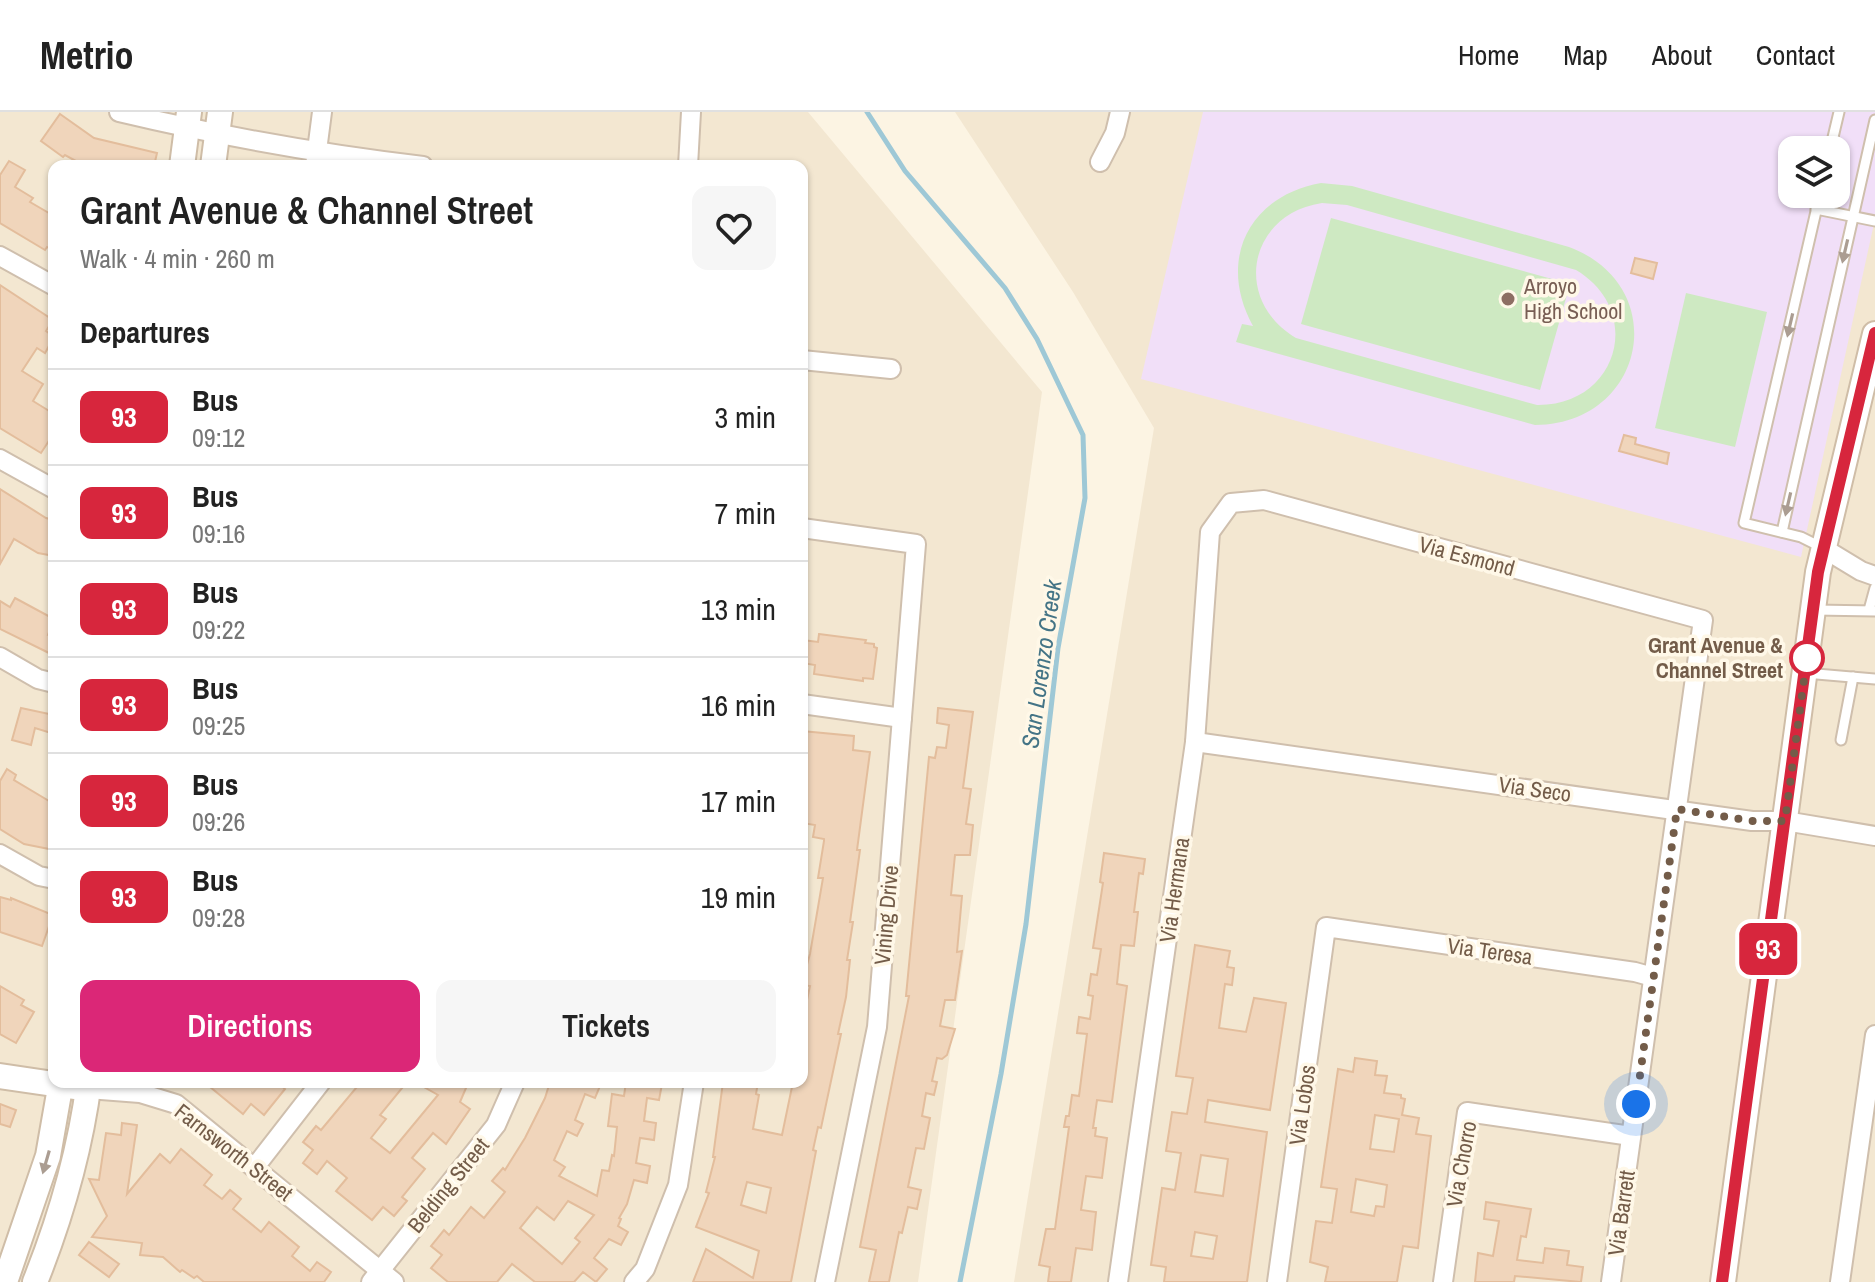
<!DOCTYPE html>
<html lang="en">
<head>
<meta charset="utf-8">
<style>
  body { margin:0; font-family:"Archivo Narrow",sans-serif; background:#f6f6f6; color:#222; height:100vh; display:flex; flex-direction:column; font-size:30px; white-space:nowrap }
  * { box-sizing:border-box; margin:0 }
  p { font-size:26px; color:#767676 }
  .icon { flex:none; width:44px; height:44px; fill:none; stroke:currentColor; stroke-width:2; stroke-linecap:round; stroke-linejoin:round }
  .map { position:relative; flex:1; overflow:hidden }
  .details { position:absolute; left:48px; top:48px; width:760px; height:928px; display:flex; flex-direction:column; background:#fff; border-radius:16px; box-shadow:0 2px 6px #0004 }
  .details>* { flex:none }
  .badge { padding:0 16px; border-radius:12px; font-size:28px; line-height:52px }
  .controls { position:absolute; left:1778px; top:24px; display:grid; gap:16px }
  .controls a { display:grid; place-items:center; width:72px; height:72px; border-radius:16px; background:#fff; box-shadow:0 2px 6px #0004; font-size:40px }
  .you { position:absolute; width:40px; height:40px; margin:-20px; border:6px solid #fff; border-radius:50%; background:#1a73e8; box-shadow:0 0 0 12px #1a73e833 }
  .map>.badge { position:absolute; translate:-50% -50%; box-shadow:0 0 0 4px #fff }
  h2 { padding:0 32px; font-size:30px; line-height:72px }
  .round { display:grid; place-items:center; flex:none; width:84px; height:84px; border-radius:16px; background:#f6f6f6 }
  .summary { display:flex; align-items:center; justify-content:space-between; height:136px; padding:0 32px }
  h1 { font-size:38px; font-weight:600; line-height:60px }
  .button { display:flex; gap:16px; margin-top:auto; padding:16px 32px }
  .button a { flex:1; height:92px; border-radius:16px; background:#db2777; color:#fff; font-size:32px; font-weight:600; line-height:92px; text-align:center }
  .button a+a { background:#f6f6f6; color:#222 }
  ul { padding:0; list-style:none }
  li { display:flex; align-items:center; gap:24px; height:96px; padding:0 32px; border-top:2px solid #e0e0e0 }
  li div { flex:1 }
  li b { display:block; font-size:30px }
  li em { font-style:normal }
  li .badge { min-width:88px; font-weight:700; text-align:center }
  header { display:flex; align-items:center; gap:48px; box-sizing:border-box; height:112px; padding:0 40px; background:#fff; border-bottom:2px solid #e0e0e0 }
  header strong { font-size:38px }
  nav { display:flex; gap:44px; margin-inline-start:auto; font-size:28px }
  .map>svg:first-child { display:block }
  .residential { fill:#f3e7d1; fill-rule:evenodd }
  .education { fill:#f1dff8; fill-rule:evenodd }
  .green { fill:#cee9c2; fill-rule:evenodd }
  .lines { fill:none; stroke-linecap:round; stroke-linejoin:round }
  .stream { stroke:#9ec8d6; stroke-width:5 }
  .building { fill:#f0d5bb; stroke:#e3bd9c; stroke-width:2; fill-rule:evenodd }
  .lane-casing { stroke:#cfbfad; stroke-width:13 }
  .street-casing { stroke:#cfbfad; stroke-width:22 }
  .secondary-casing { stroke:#cfbda7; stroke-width:28 }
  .lane { stroke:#fff; stroke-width:9 }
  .street { stroke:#fff; stroke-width:18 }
  .secondary { stroke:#fff; stroke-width:24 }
  .oneway { fill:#ab9d92 }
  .line-casing { stroke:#fff; stroke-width:18 }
  .line { stroke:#d7263d; stroke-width:12 }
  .walk { stroke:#735c49; stroke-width:8; stroke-dasharray:0 14.4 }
  .education-dot { fill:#8d6e63; stroke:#fff8e8; stroke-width:3 }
  .stop-dot { fill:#fff; stroke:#d7263d; stroke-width:4 }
  .labels { text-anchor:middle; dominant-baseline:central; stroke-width:7; stroke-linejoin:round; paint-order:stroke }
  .education-label { font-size:22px; fill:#785e54; stroke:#fff8e8; text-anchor:start }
  .street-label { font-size:22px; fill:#735c49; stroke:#fff8e8 }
  .stop-label { font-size:22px; font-weight:bold; fill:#735c49; stroke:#fff8e8; text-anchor:end }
  .water-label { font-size:24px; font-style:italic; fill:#447486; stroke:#fff8e8 }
</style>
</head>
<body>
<header>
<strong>Metrio</strong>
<nav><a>Home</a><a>Map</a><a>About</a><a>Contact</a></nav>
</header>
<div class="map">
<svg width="1875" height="1170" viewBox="0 0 1875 1170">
  <rect width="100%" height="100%" fill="#fcf4e3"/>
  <g class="residential">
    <path d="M0 0H808L1042 280 918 1170H0ZM54 54H802V970H54Z"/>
    <path d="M955 0H1875V1170H1014L1154 316 1073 180ZM1792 38H1836V82H1792Z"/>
  </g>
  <path class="education" d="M1203 0H1875V107L1801 445 1141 267ZM1792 38H1836V82H1792Z"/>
  <g class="green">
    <path d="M1321 71 1352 74 1569 135C1673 174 1646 312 1535 313L1236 230 1242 212 1253 214C1217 149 1248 84 1321 71ZM1322 91 1347 93 1576 158C1645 199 1618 294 1537 293L1296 226C1232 188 1248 102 1322 91Z"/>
    <path d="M1331 106 1570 172 1540 278 1301 212Z"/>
    <path d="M1686 181 1767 200 1735 335 1655 316Z"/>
  </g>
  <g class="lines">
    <path class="stream" d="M867 0 905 59 1005 176 1037 227 1083 323 1085 386 1058 536 1026 812 1001 962 960 1170"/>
  </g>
  <g class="building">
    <path d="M60 2 94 26 157 41 154 54H85L65 43 63 45 41 29Z"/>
    <path d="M9 49 25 58 15 75 33 86 30 90 54 104V139L47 135 45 138 0 111V63Z"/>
    <path d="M1635 146 1657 151 1653 167 1631 161Z"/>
    <path d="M0 173 53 208 46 219 54 225 45 241 37 236 22 259 43 272 33 289 54 302V321L41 341 0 316Z"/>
    <path d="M1624 323 1636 326 1635 332 1669 341 1667 352 1619 339Z"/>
    <path d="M0 377 46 406 54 408V444L38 441 14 427 0 452Z"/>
    <path d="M15 486 54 507 48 523 54 525V528L49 541 0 517V489L10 495Z"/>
    <path d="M819 522 866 528 865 531 874 532V535L877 536 873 567 863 566V569L814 562 815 553 802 551V528L818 530Z"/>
    <path d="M21 596 54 603V622L35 616 31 633 12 628Z"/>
    <path d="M938 596 973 600 963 676 971 677 966 712 973 713 972 724 970 743H955L951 783 962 784 957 840 962 839 955 888H945L940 914 955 917 947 943 942 947 937 946 932 969 937 970 934 983 926 981 922 1004 930 1006 924 1037 916 1036 908 1075 921 1078 917 1097 908 1095 902 1121 899 1120 889 1170H869L876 1138 860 1135 909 884H906L929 645 935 646 937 635 946 636 949 613 937 611Z"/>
    <path d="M802 619 854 624 853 638 870 640 857 738H860L850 810H853L847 848H850L846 885 838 922H841L821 1016 818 1015 813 1038 816 1039 791 1170H693L706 1137 753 1166 759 1139 696 1115 709 1081 706 1080 715 1045H713L723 970H758L756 982 759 983 753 1017 782 1023 793 970H802V911L810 874 802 873V855L806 856 810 842 823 766H818L824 729V727L813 725 815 713 802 711ZM747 1070 771 1076 766 1101 741 1093Z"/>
    <path d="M7 657 16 663 14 668 54 692V738L24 732 0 717V669Z"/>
    <path d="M1104 741 1145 747 1143 762 1139 761 1134 800H1138L1134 834 1121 833 1117 872 1127 874 1112 990 1097 988 1093 1016H1096L1095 1024 1107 1026 1102 1066 1086 1064 1081 1098 1096 1100 1092 1138 1076 1136 1071 1170H1048L1050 1155 1039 1153 1046 1117H1055L1069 1015H1064L1066 1004H1069L1072 983 1079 984 1087 922 1077 921 1079 905 1090 907 1093 884 1088 883 1091 862 1097 863 1101 837 1093 836 1103 771 1100 770Z"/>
    <path d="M0 785 11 788V786L53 803 42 834 0 820Z"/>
    <path d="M1195 833 1230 839 1227 855 1234 856 1232 873 1225 872 1219 916 1246 920 1254 886 1286 891 1270 998 1208 988 1205 1010 1267 1020 1247 1170H1164L1166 1155 1151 1153 1162 1076 1175 1078 1181 1041 1166 1039 1172 1000 1187 1002 1193 966 1176 964ZM1201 1043 1228 1047 1223 1084 1195 1080ZM1195 1120 1217 1124 1213 1147 1191 1144Z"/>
    <path d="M0 874 24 888 21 893 34 900 16 931 0 922Z"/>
    <path d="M1355 946 1377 949 1375 963 1387 964 1384 981 1401 983V986L1405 987 1402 1003 1419 1006 1416 1022 1431 1024 1418 1136 1403 1134 1397 1170H1325L1328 1155 1310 1150 1316 1109 1332 1111 1337 1077 1321 1075 1338 957 1353 960ZM1375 1003 1399 1007 1394 1040 1370 1037ZM1356 1067 1387 1073 1384 1095 1376 1094 1374 1104 1351 1100Z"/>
    <path d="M204 970H277L285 977 264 1003 251 992 243 1002Z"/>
    <path d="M361 970H407L380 1003 386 1007 371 1026 390 1041 438 983 415 970H458L466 976 460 990 470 997 446 1032 433 1021 412 1046 425 1057 402 1085 407 1089 394 1104 383 1095 372 1108 336 1079 347 1066 327 1049 317 1062 303 1051 313 1038 303 1030 316 1014 321 1018Z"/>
    <path d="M550 970 566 975 557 970H591L600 974 595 986 585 982 575 1008 583 1012 577 1024 567 1019 554 1048 565 1055 559 1064 597 1084 602 1058 609 1059 612 1043 614 1044 617 1015 608 1014 612 982 624 984 626 970 662 972 659 988 647 986 644 1009 656 1011 654 1028 640 1026 636 1051 650 1054 647 1071 634 1068 627 1092 619 1106 621 1107 618 1114 628 1120 621 1133 609 1127 594 1146 607 1157 596 1170 583 1160 574 1170H535L512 1152 497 1170H448L431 1156 442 1143 431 1134 444 1118 449 1123 471 1095 484 1106 505 1080 492 1069 503 1056 505 1058 525 1026 545 986ZM568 1089 594 1103 575 1126 580 1130 562 1152 520 1116 537 1095 554 1108Z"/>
    <path d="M0 992 16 998 10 1015 0 1012Z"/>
    <path d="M122 1011 137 1013 127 1082 160 1042 170 1051 181 1037 212 1063 204 1073 222 1087 230 1078 241 1087 233 1097 261 1120 269 1110 299 1135 292 1144 310 1159 317 1150 331 1160 324 1170H204L197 1164 194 1166 182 1158 180 1160 163 1145 140 1143 142 1131 92 1125 107 1104 89 1067 99 1068 106 1021 121 1023Z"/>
    <path d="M1486 1090 1531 1097 1526 1125 1521 1124 1517 1148 1543 1151 1545 1136 1569 1139 1567 1153 1583 1155 1581 1170 1515 1164 1514 1170H1475L1478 1141 1493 1144 1499 1109 1484 1107Z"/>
    <path d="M89 1130 119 1152 109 1165 79 1143Z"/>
  </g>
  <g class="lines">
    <defs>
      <g id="lane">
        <path d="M1830 38 1839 0"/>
        <path d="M1820 82 1744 411 1801 425 1823 436"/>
        <path d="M1816 97 1875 109"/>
        <path d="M1782 420 1875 8"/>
        <path d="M1815 498 1875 499"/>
        <path d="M1869 498 1875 476"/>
        <path d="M1805 561 1875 567"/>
        <path d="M1841 628 1853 565"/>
      </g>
      <g id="street">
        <path d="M119 0C220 24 320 42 423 54"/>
        <path d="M1100 50 1115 21 1120 0"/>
        <path d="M315 54 322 0"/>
        <path d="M688 54 691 0"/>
        <path d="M0 144 54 174"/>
        <path d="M802 248 891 257"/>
        <path d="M0 347 54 377"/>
        <path d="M802 416 916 432 877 915 825 1170"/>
        <path d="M1823 436 1861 459 1875 464"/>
        <path d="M0 545 38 567 54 571"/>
        <path d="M802 592 902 606"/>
        <path d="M1195 630 1695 701 1752 709H1785L1875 724"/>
        <path d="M0 742 39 764 54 767"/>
        <path d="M88 977 140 981 176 992 394 1170"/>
        <path d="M255 1055 321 970"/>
        <path d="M371 1170 496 1013 515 970"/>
        <path d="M634 1170 645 1157 678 1073 694 970"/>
        <path d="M1118 1170 1195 630 1210 420 1231 391 1264 388 1703 508 1611 1170"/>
        <path d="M1277 1170 1326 815 1635 860 1653 865"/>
        <path d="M1443 1170 1467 1000 1631 1024"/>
        <path d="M1840 1170 1875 923"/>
      </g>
      <g id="secondary">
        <path d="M182 54 189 0"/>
        <path d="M213 54 220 0"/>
        <path d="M0 964 74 975"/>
        <path d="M5 1170 48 1044 61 970"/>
        <path d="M35 1170C61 1105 80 1039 89 970"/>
        <path d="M1723 1170 1818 460 1875 222"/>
      </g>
    </defs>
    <use href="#lane" class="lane-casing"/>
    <use href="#street" class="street-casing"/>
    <use href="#secondary" class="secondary-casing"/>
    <use href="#lane" class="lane"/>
    <use href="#street" class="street"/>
    <use href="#secondary" class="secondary"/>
  </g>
  <defs><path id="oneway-solid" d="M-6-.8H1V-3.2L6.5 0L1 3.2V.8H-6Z" transform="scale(2)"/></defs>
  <g class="oneway">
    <use href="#oneway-solid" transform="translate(1845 139) rotate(103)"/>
    <use href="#oneway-solid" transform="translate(1790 213) rotate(103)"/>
    <use href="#oneway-solid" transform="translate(1788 392) rotate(103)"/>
    <use href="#oneway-solid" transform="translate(46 1050) rotate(106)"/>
  </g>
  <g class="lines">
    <defs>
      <path id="line" d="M1722 1170 1818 460 1875 221"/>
    </defs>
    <use href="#line" class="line-casing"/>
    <use href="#line" class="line"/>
    <path class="walk" d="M1636 992 1677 697 1752 709H1785L1807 546"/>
  </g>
  <circle class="education-dot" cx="1508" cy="187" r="8"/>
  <circle class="stop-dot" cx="1807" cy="546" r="16"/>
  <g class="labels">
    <g class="education-label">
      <text x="1524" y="174">Arroyo<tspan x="1524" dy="25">High School</tspan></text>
    </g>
    <g class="street-label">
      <text transform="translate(1467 444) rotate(15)">Via Esmond</text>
      <text transform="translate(1535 677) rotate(8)">Via Seco</text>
      <text transform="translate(1174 778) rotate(-82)">Via Hermana</text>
      <text transform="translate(886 803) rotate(-85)">Vining Drive</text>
      <text transform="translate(1490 839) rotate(8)">Via Teresa</text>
      <text transform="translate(1302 993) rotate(-82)">Via Lobos</text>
      <text transform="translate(234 1040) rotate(38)">Farnsworth Street</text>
      <text transform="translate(1461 1052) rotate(-80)">Via Chorro</text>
      <text transform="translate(448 1073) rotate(-51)">Belding Street</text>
      <text transform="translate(1621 1101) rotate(-82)">Via Barrett</text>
    </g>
    <g class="stop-label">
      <text x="1783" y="533">Grant Avenue &amp;<tspan x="1783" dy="25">Channel Street</tspan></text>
    </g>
    <g class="water-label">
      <text transform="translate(1041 552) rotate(-82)">San Lorenzo Creek</text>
    </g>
  </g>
</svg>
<div class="controls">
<a><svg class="icon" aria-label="layers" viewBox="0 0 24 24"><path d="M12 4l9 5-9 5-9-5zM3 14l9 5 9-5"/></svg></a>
</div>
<div class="you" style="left:1636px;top:992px"></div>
<b class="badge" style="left:1768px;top:837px;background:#d7263d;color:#fff">93</b>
<section class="details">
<div class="summary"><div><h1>Grant Avenue &amp; Channel Street</h1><p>Walk · 4 min · 260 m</p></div><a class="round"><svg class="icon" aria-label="heart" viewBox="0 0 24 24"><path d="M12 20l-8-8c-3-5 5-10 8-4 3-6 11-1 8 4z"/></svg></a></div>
<h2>Departures</h2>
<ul>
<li><span class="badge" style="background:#d7263d;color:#fff">93</span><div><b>Bus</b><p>09:12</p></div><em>3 min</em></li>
<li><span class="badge" style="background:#d7263d;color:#fff">93</span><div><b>Bus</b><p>09:16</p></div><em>7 min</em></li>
<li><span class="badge" style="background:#d7263d;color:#fff">93</span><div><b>Bus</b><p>09:22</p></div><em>13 min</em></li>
<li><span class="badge" style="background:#d7263d;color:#fff">93</span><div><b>Bus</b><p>09:25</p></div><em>16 min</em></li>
<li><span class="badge" style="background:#d7263d;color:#fff">93</span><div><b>Bus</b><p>09:26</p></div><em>17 min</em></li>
<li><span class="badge" style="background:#d7263d;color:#fff">93</span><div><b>Bus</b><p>09:28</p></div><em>19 min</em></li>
</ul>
<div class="button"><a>Directions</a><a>Tickets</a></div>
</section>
</div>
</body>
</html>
